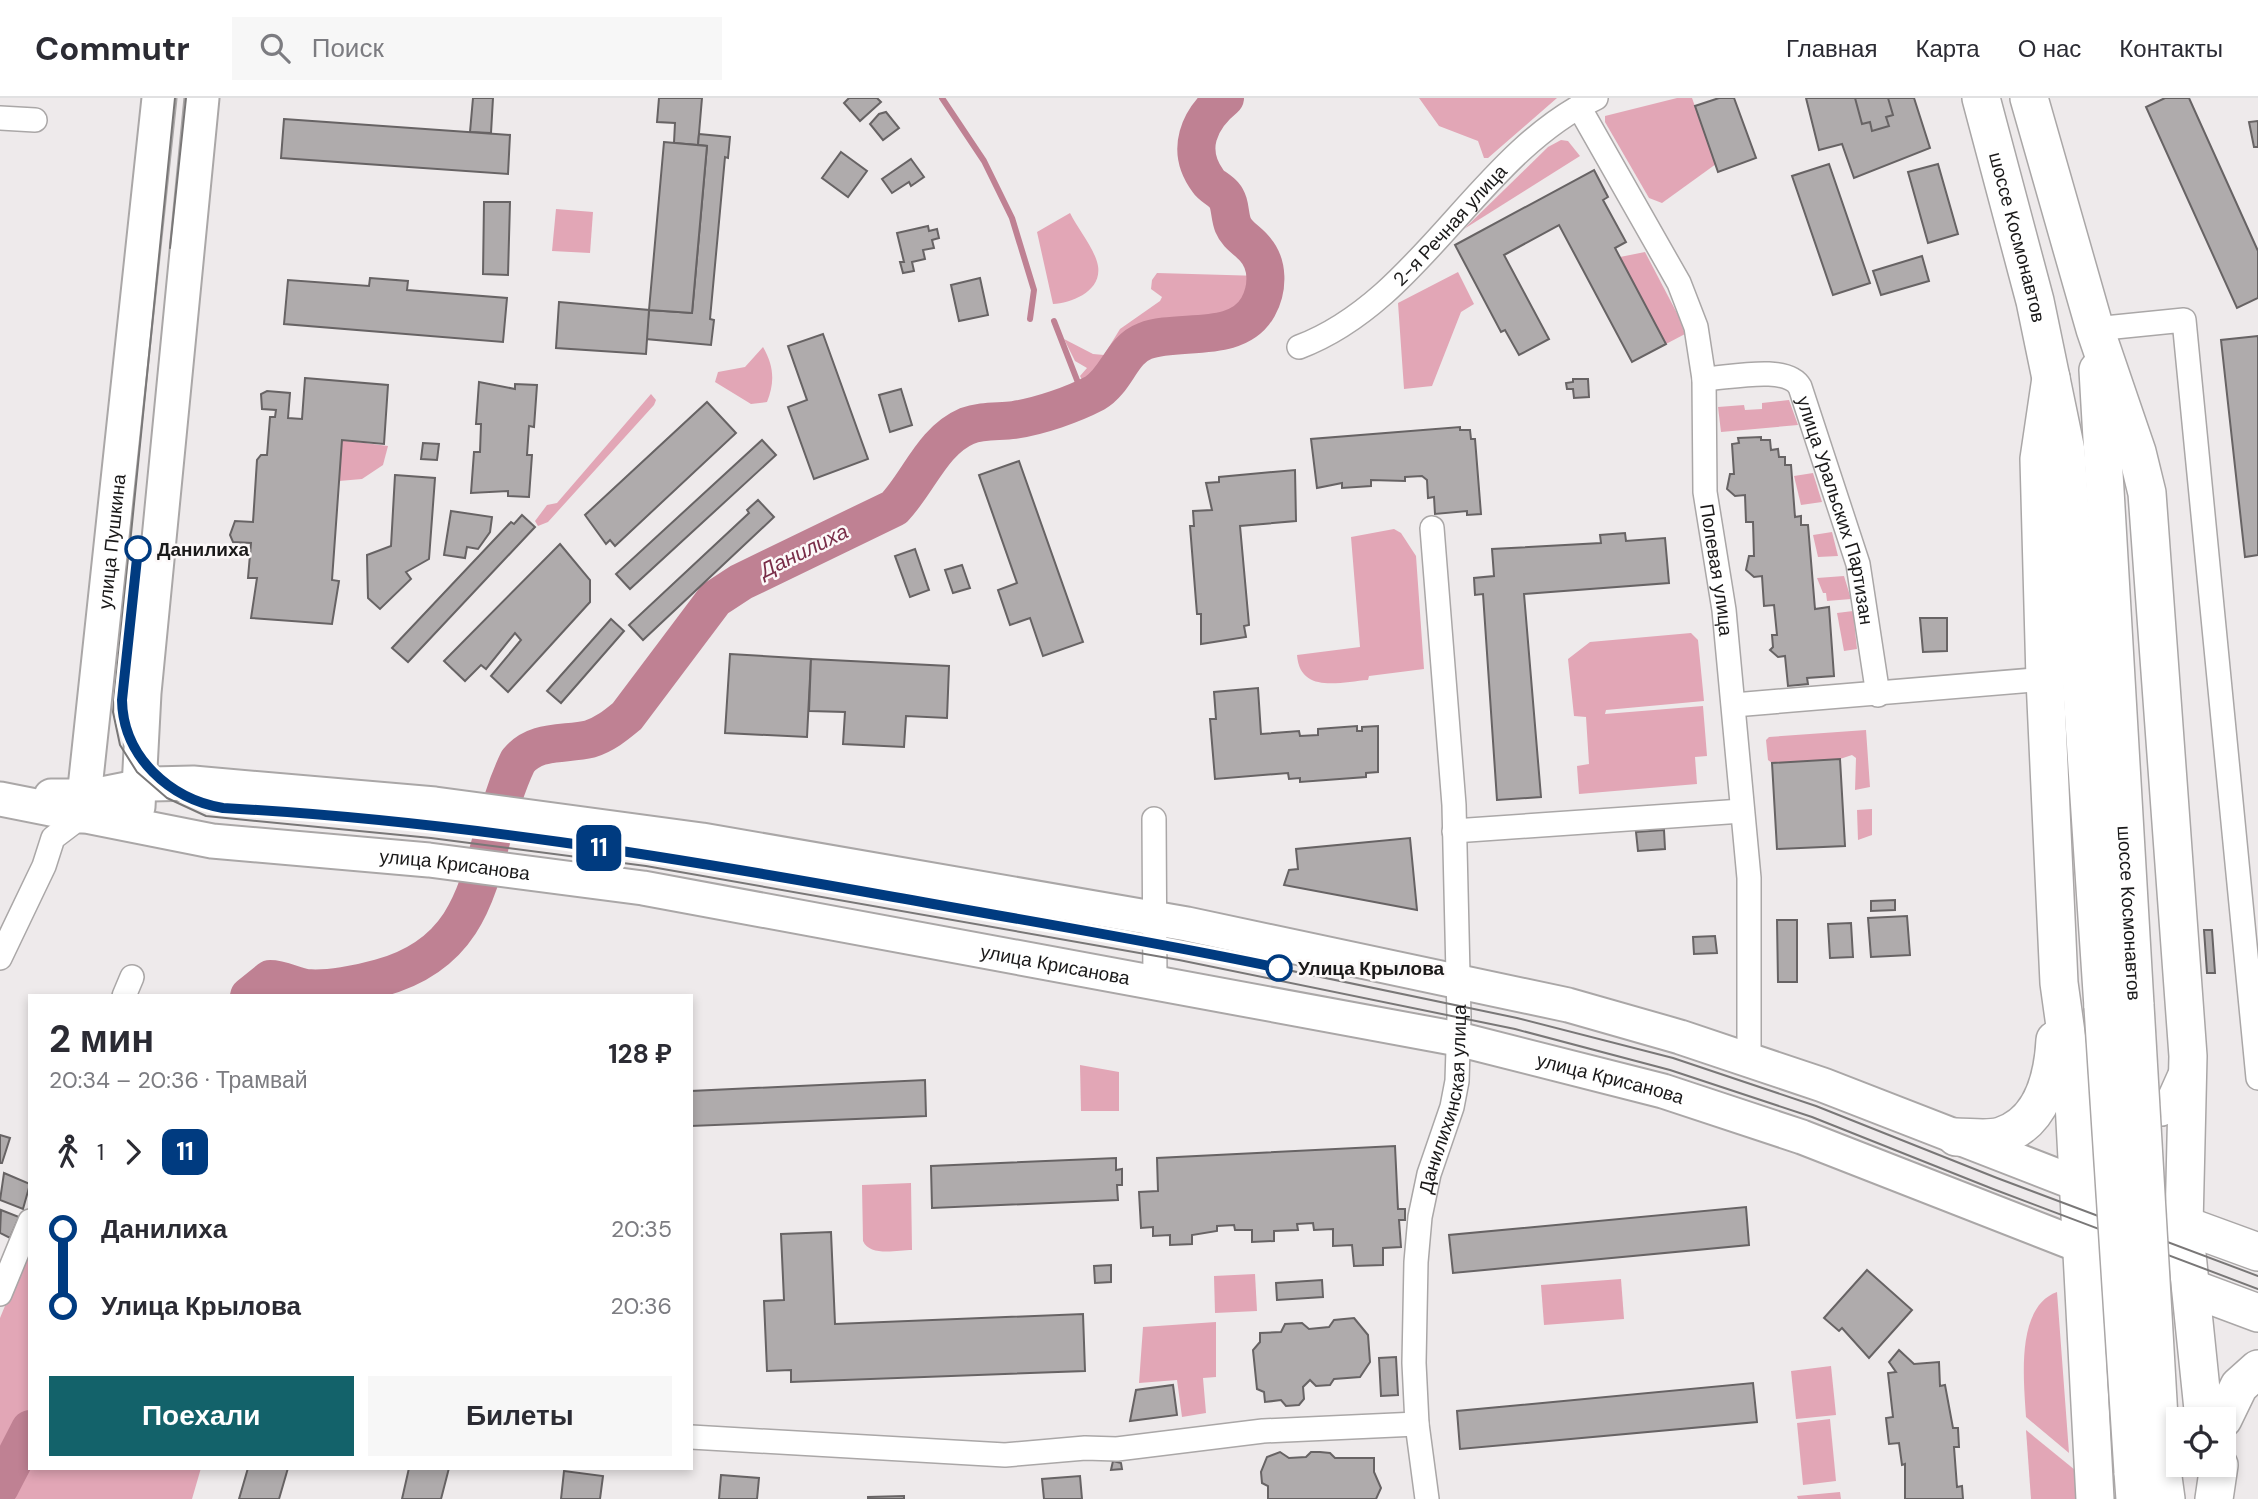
<!DOCTYPE html>
<html lang="ru">
<head>
<meta charset="utf-8">
<style>
  body { margin:0; font-family:"DM Sans",sans-serif; background:#f7f7f7; color:#2b2b33; height:100vh; display:flex; flex-direction:column; font-size:26px; white-space:nowrap }
  * { box-sizing:border-box; margin:0 }
  p { font-size:23px; color:#7c7c81 }
  .icon { flex:none; width:38px; height:38px; fill:none; stroke:currentColor; stroke-width:2; stroke-linecap:round; stroke-linejoin:round }
  .map { position:relative; flex:1; overflow:hidden }
  .sheet { position:absolute; left:28px; top:896px; width:665px; height:476px; display:flex; flex-direction:column; background:#fff; border-radius:0px; box-shadow:0 4px 10px #0003 }
  .sheet>* { flex:none }
  .badge { padding:0 14px; border-radius:10px; font-size:24px; line-height:46px }
  .controls { position:absolute; left:2166px; top:1309px; display:grid; gap:14px }
  .controls a { display:grid; place-items:center; width:70px; height:70px; border-radius:0px; background:#fff; box-shadow:0 4px 10px #0003; font-size:35px }
  .map>.badge { position:absolute; translate:-50% -50%; box-shadow:0 0 0 4px #fff }
  .legs { display:flex; align-items:center; gap:10px; height:77px; padding:0 21px; font-size:23px }
  .legs p { margin-inline-start:auto }
  .summary { display:flex; align-items:center; justify-content:space-between; height:119px; padding:0 21px }
  h1 { font-size:38px; font-weight:700; line-height:52px }
  .cta { display:flex; gap:14px; margin-top:auto; padding:14px 21px }
  .cta a { flex:1; height:80px; border-radius:0px; background:#13626a; color:#fff; font-size:28px; font-weight:700; line-height:80px; text-align:center }
  .cta a+a { background:#f7f7f7; color:#2b2b33 }
  ul { padding:0 21px; list-style:none }
  li { display:flex; align-items:center; gap:24px; height:77px; font-size:26px }
  li i { display:grid; place-items:center; width:10px; height:100%; margin:0 9px; background:currentColor }
  li i::after { content:''; width:18px; height:18px; margin:-9px; border:5px solid; border-radius:50%; background:#fff }
  li p { margin-inline-start:auto }
  li:first-child i { background:linear-gradient(#0000 50%,currentColor 0) }
  li:last-child i { background:linear-gradient(currentColor 50%,#0000 0) }
  header { display:flex; align-items:center; gap:42px; box-sizing:border-box; height:98px; padding:0 35px; background:#fff; border-bottom:2px solid #e1e1e2 }
  header strong { font-size:33px }
  nav { display:flex; gap:38px; margin-inline-start:auto; font-size:24px }
  .search { width:490px; height:63px; background:#f7f7f7; display:flex; align-items:center; gap:18px; box-sizing:border-box; padding:0 24px; border-radius:0px; color:#7c7c81; font-size:26px }
  .map>svg:first-child { display:block }
  .green { fill:#e2a6b6 }
  .lines { fill:none; stroke-linecap:round; stroke-linejoin:round }
  .stream { stroke:#bf8193; stroke-width:6 }
  .river { stroke:#bf8193; stroke-width:38 }
  .building { fill:#afabac; stroke:#676364; stroke-width:2 }
  .minor-casing { stroke:#aaa7a7; stroke-width:26 }
  .secondary-casing { stroke:#aaa7a7; stroke-width:37 }
  .primary-casing { stroke:#aaa7a7; stroke-width:40 }
  .minor { stroke:#fff; stroke-width:23 }
  .secondary { stroke:#fff; stroke-width:33 }
  .primary { stroke:#fff; stroke-width:37 }
  .tram { stroke:#797777; stroke-width:2 }
  .primary-bridge-casing { stroke:#aaa7a7; stroke-width:40; stroke-linecap:butt }
  .primary-bridge { stroke:#fff; stroke-width:37 }
  .line-1-casing { stroke:#fff; stroke-width:16 }
  .line-1 { stroke:#003b80; stroke-width:10 }
  .stop-1-dot { fill:#fff; stroke:#003b80; stroke-width:3.5 }
  .labels { text-anchor:middle; dominant-baseline:central; stroke-width:5; stroke-linejoin:round; paint-order:stroke }
  .street-label { font-size:19px; fill:#1a1919; stroke:#fcf8f8 }
  .stop-label { font-size:19px; font-weight:bold; fill:#1a1919; stroke:#fcf8f8; text-anchor:start }
  .water-label { font-size:21px; font-style:italic; fill:#792d48; stroke:#fcf8f8 }
</style>
</head>
<body>
<header>
<strong>Commutr</strong>
<div class="search"><svg class="icon" aria-label="search" viewBox="0 0 24 24"><circle cx="10" cy="10" r="6"/><path d="M15 15l6 6"/></svg>Поиск</div>
<nav><a>Главная</a><a>Карта</a><a>О нас</a><a>Контакты</a></nav>
</header>
<div class="map">
<svg width="2258" height="1401" viewBox="0 0 2258 1401">
  <rect width="100%" height="100%" fill="#eeeaeb"/>
  <g class="green">
    <path d="M1419 0H1557L1488 60H1484L1478 43 1439 28Z"/>
    <path d="M1677 0H1692L1716 66 1662 105 1649 100 1605 24V18Z"/>
    <path d="M1561 42 1568 43 1580 58 1464 131 1548 49Z"/>
    <path d="M556 111 593 114 590 155 552 153Z"/>
    <path d="M1070 115C1078 131 1095 151 1098 168 1102 193 1072 205 1053 206L1037 134Z"/>
    <path d="M1645 154 1679 219 1685 236 1666 246 1620 159Z"/>
    <path d="M1458 174 1474 206 1461 214 1432 288 1404 291 1398 205Z"/>
    <path d="M1157 175 1261 178C1264 187 1260 194 1256 203 1236 248 1175 221 1141 240 1119 253 1115 289 1088 293L1080 278 1087 270 1075 263 1064 241 1093 256 1104 257 1120 231 1160 203 1162 199 1151 191 1152 182Z"/>
    <path d="M763 249C774 268 775 284 767 304L751 306 715 284 718 274 745 269Z"/>
    <path d="M651 296 656 302 654 307 548 424 538 428 535 423 547 407 557 405Z"/>
    <path d="M1789 302 1798 327 1721 334 1718 309 1744 307 1745 312 1762 311V305Z"/>
    <path d="M342 342 388 348 383 367 362 381 339 383Z"/>
    <path d="M1813 375 1822 404 1801 407 1794 378Z"/>
    <path d="M1394 431 1401 435 1416 458 1424 571 1369 578 1368 582C1340 584 1300 596 1297 557L1360 549 1351 439Z"/>
    <path d="M1832 434 1838 458 1818 459 1813 437Z"/>
    <path d="M1844 478 1851 501 1827 503 1826 495H1823L1817 480Z"/>
    <path d="M1853 513 1857 551 1844 553 1837 515Z"/>
    <path d="M1691 535 1698 542 1704 603 1606 612 1605 616 1703 608 1707 658 1695 659 1697 686 1579 696 1577 668 1589 666 1586 619 1574 618 1568 561 1590 544Z"/>
    <path d="M1866 632 1870 689 1855 692 1856 660 1852 657 1840 661 1772 665 1768 662 1766 642 1769 639Z"/>
    <path d="M1872 711V737L1858 742 1857 712Z"/>
    <path d="M1080 967 1119 974V1013H1081Z"/>
    <path d="M911 1085 912 1152C897 1152 870 1159 863 1143L862 1087Z"/>
    <path d="M30 1147V1370H201L192 1401H0V1220Z"/>
    <path d="M1255 1176 1257 1213 1215 1215 1214 1178Z"/>
    <path d="M1621 1181 1624 1221 1544 1227 1541 1187Z"/>
    <path d="M2057 1194 2069 1355 2026 1319C2024 1284 2015 1209 2057 1194Z"/>
    <path d="M1216 1224V1279L1203 1280 1206 1315 1182 1319 1177 1282 1139 1285 1143 1229Z"/>
    <path d="M1831 1268 1836 1317 1796 1321 1791 1273Z"/>
    <path d="M1830 1321 1836 1383 1803 1387 1797 1325Z"/>
    <path d="M2026 1332 2075 1372 2078 1401H2031Z"/>
    <path d="M1840 1394 1841 1401H1798L1797 1398Z"/>
  </g>
  <g class="lines">
    <g class="stream">
      <path d="M942 0 984 63 1012 120 1034 192 1030 221"/>
      <path d="M1054 223 1084 300"/>
    </g>
    <g class="river">
      <path d="M249 898 270 881C283 881 293 888 306 890 328 892 359 886 380 880 494 849 476 750 518 663 536 641 564 647 590 641 605 636 615 628 627 618L715 501 741 484 894 410C919 384 932 343 967 328 982 322 999 324 1014 322 1040 318 1072 307 1095 295 1117 282 1121 252 1145 243 1178 230 1237 247 1258 209 1268 191 1269 166 1254 150 1247 142 1237 137 1233 127 1229 117 1231 105 1224 97 1219 91 1212 89 1208 83 1185 52 1199 21 1225 0"/>
      <path d="M0 1389 30 1331"/>
    </g>
  </g>
  <g class="building">
    <path d="M473 0H493L491 35 470 34Z"/>
    <path d="M659 0H702L698 47 674 45 675 25 657 24Z"/>
    <path d="M849 0H877L881 4 860 23 844 5Z"/>
    <path d="M1719 0H1734L1756 60 1718 74 1695 8Z"/>
    <path d="M1806 0H1914L1930 50 1854 80 1842 46 1819 52Z"/>
    <path d="M1855 0H1888L1893 17 1886 19 1889 28 1872 33 1870 24 1862 26Z"/>
    <path d="M2165 0H2189L2258 153V200L2237 210 2146 9Z"/>
    <path d="M886 14 899 30 883 42 870 26 879 16Z"/>
    <path d="M284 21 510 37 508 76 281 60Z"/>
    <path d="M2258 23V49H2254L2249 24Z"/>
    <path d="M699 36 730 39 728 60 725 59 710 221 714 222 711 247 646 241 649 212 692 215 707 48 698 47Z"/>
    <path d="M664 44 707 48 692 215 649 212Z"/>
    <path d="M841 54 867 73 848 99 822 80Z"/>
    <path d="M911 61 924 79 911 88 909 84 892 95 882 81Z"/>
    <path d="M1829 66 1870 185 1833 197 1792 78Z"/>
    <path d="M1938 66 1958 136 1928 145 1908 74Z"/>
    <path d="M1594 72 1608 99 1603 102 1626 144 1615 150 1666 246 1632 264 1559 127 1504 157 1549 241 1519 257 1505 232 1501 234 1455 147Z"/>
    <path d="M484 104H510L508 177 483 176Z"/>
    <path d="M928 128 929 133 937 131 939 140 932 142 934 150 923 152 925 161 912 164 914 173 903 175 900 164H904L897 135Z"/>
    <path d="M1922 158 1929 183 1881 197 1873 173Z"/>
    <path d="M370 180 408 183 407 192 507 200 503 244 284 226 288 182 369 188Z"/>
    <path d="M980 180 988 217 959 223 951 187Z"/>
    <path d="M559 204 649 212 646 256 556 250Z"/>
    <path d="M823 236 868 361 814 381 788 309 807 302 788 248Z"/>
    <path d="M2258 238V457L2245 459 2221 242Z"/>
    <path d="M305 280 388 287 384 346 342 342 332 482 339 483 332 526 251 520 257 480H248L251 445 233 444 230 437 235 423 253 424 257 362 261 357H267L270 319H275L276 312 262 311 261 296 267 293 290 295 288 320 302 321Z"/>
    <path d="M1573 281H1588L1589 299 1574 300 1573 291H1567L1566 285 1573 284Z"/>
    <path d="M479 284 515 291V286L537 287 534 329 529 328 527 357H532L529 399 508 398V393L471 395 474 354H480L481 326H476Z"/>
    <path d="M901 291 912 327 890 334 879 297Z"/>
    <path d="M707 304 736 335 615 448 610 442 606 446 585 417Z"/>
    <path d="M1460 329V332H1470L1471 341H1475L1481 416 1467 417V413L1435 416 1434 399 1428 400 1427 382 1422 378 1405 379V383L1371 382V388L1342 390V385L1317 390 1311 341Z"/>
    <path d="M1761 339V342H1770L1771 352 1778 351 1779 359H1785V367H1791L1795 419 1801 418V427H1808L1815 511 1829 509 1834 578 1807 580 1808 586 1788 588 1785 558 1778 559 1770 552 1773 549 1772 537H1777L1774 507 1764 508 1762 478 1754 479 1746 472 1749 458H1754L1753 424H1746L1745 397 1735 398 1727 391 1730 376H1734L1732 346 1739 345 1738 340Z"/>
    <path d="M762 342 776 357 630 491 616 476Z"/>
    <path d="M423 345 439 346 437 362 421 361Z"/>
    <path d="M1019 363 1083 544 1043 558 1030 520 1010 527 998 492 1017 485 979 377Z"/>
    <path d="M1295 372 1296 423 1240 428 1249 527 1244 528 1246 539 1201 546V516H1197L1190 428H1194L1193 413 1212 412 1206 385 1219 384V379Z"/>
    <path d="M395 377 435 380 429 461 406 474 411 481 380 511 368 500 367 457 391 448Z"/>
    <path d="M758 402 774 419 643 542 629 527 749 415 747 412Z"/>
    <path d="M451 413 492 419 490 434 478 451 467 449 465 460 444 457Z"/>
    <path d="M522 417 535 429 408 564 392 550 511 424 514 426Z"/>
    <path d="M1625 435 1626 443 1665 440 1669 485 1524 496 1541 699 1497 702 1483 496 1475 497 1474 480 1494 478 1492 451 1601 445 1600 437Z"/>
    <path d="M560 446 590 482V504L508 594 491 578 521 542 515 535 486 571 481 567 465 583 444 563Z"/>
    <path d="M915 451 929 492 910 499 895 458Z"/>
    <path d="M962 467 970 490 953 495 945 472Z"/>
    <path d="M1920 520H1947V553L1923 554Z"/>
    <path d="M611 521 624 533 561 605 547 593Z"/>
    <path d="M730 556 811 561 807 639 725 635Z"/>
    <path d="M811 561 949 568 947 620 906 618 904 649 843 646 845 614 809 613Z"/>
    <path d="M1258 590 1261 636 1299 633 1300 638 1318 637V631L1357 628V633H1362V629L1378 628V674L1366 675V679L1300 684V680L1289 681 1288 675 1215 681 1210 621H1216L1214 594Z"/>
    <path d="M1840 661 1845 748 1777 751 1772 665Z"/>
    <path d="M1664 732 1665 751 1638 753 1636 734Z"/>
    <path d="M1410 740 1417 812 1284 787 1289 772 1298 771 1296 751Z"/>
    <path d="M1895 802V812L1871 813V803Z"/>
    <path d="M1907 818 1910 857 1871 859 1868 820Z"/>
    <path d="M1777 822H1797V884H1778Z"/>
    <path d="M1851 825 1853 859 1830 860 1828 826Z"/>
    <path d="M2204 832H2212L2215 875H2207Z"/>
    <path d="M1715 838 1717 855 1694 856 1693 839Z"/>
    <path d="M925 982 926 1018 691 1028V993Z"/>
    <path d="M0 1037 10 1040 2 1065H0Z"/>
    <path d="M1395 1048 1398 1111H1405V1122H1399L1401 1149 1383 1150V1167L1354 1168 1352 1147 1333 1148V1131L1314 1132 1313 1125 1297 1126 1298 1132 1274 1133V1143L1252 1144V1132H1235L1234 1127 1217 1128V1133L1192 1137V1146L1170 1147V1137L1153 1138V1129L1141 1130 1139 1094 1158 1093 1157 1060Z"/>
    <path d="M1116 1060V1072L1122 1071V1087H1117L1118 1102 932 1110 931 1068Z"/>
    <path d="M4 1075 30 1086 23 1111 0 1102Z"/>
    <path d="M1746 1109 1749 1147 1453 1175 1449 1137Z"/>
    <path d="M1 1112 19 1119 10 1140 0 1135Z"/>
    <path d="M831 1134 835 1226 1083 1216 1085 1273 791 1284V1272L767 1273 764 1203 784 1202 781 1136Z"/>
    <path d="M1111 1167V1184L1095 1185 1094 1168Z"/>
    <path d="M1867 1172 1912 1212 1869 1260 1842 1230 1839 1233 1824 1220Z"/>
    <path d="M1322 1182 1323 1199 1277 1202 1276 1185Z"/>
    <path d="M1354 1220 1368 1237 1370 1264 1360 1279 1334 1281 1330 1287 1316 1288 1310 1282 1303 1289 1304 1301 1299 1307 1286 1308 1281 1302 1265 1304 1264 1294 1257 1291 1253 1252 1260 1244V1235L1281 1234 1285 1226 1302 1225 1309 1231 1329 1229 1334 1222Z"/>
    <path d="M1899 1252 1914 1266 1939 1264 1940 1288 1945 1287 1953 1330H1958L1959 1349H1954L1957 1389 1962 1388 1963 1401H1905V1366L1902 1367 1899 1345 1889 1346 1886 1320 1893 1319 1888 1275 1896 1274 1889 1264Z"/>
    <path d="M1396 1259 1398 1297 1381 1298 1379 1260Z"/>
    <path d="M1753 1285 1757 1324 1460 1351 1457 1313Z"/>
    <path d="M1173 1287 1177 1317 1130 1323 1136 1292Z"/>
    <path d="M1280 1354 1289 1360 1306 1359 1311 1354H1320L1330 1355 1335 1360H1374V1374L1381 1390 1376 1401H1268V1388L1262 1385 1261 1374 1267 1359Z"/>
    <path d="M1113 1363 1121 1365 1122 1371 1111 1372Z"/>
    <path d="M248 1370H288L279 1401H239Z"/>
    <path d="M409 1370H449L441 1401H402Z"/>
    <path d="M564 1373 603 1378 600 1401H561Z"/>
    <path d="M721 1377 759 1380 757 1401H719Z"/>
    <path d="M1080 1378 1082 1401H1044L1042 1381Z"/>
    <path d="M904 1398V1401H868V1399Z"/>
  </g>
  <g class="lines">
    <defs>
      <g id="minor">
        <path id="s1" d="M1579 9 1679 185 1696 229 1704 281 1705 394 1724 512 1749 780V962"/>
        <path d="M0 20 35 22"/>
        <path d="M2095 231 2184 222 2258 980"/>
        <path id="s2" d="M1299 249C1421 203 1479 55 1596 0"/>
        <path id="s3" d="M1704 281C1729 280 1787 266 1800 289L1858 466 1878 597"/>
        <path d="M1734 607 2045 581"/>
        <path d="M1154 721 1155 885"/>
        <path d="M1454 733 1742 713"/>
        <path d="M0 860 44 768 53 740 82 718"/>
        <path d="M124 898 132 879"/>
        <path d="M2162 1016 2179 978"/>
        <path d="M0 1196 30 1123"/>
        <path d="M691 1339 1005 1357 1085 1350 1117 1351 1263 1333 1417 1326"/>
        <path id="s4" d="M1427 1401 1417 1326 1414 1265 1416 1164 1420 1119 1429 1076 1452 1009 1457 983 1459 919 1454 707 1432 430"/>
      </g>
      <g id="secondary">
        <path d="M51 698H92L152 686 193 685 435 706 702 742 1187 826 1568 907 1680 939 1823 987 2101 1095"/>
        <path id="s5" d="M0 701 212 743 429 762 643 790 1458 941 1663 993 1802 1039 2104 1157"/>
        <path d="M138 709 144 595 202 0"/>
        <path id="s6" d="M82 718 159 0"/>
      </g>
      <g id="primary">
        <path id="s7" d="M1981 0 2035 203 2066 353 2103 909"/>
        <path d="M2029 0 2095 231 2137 354 2147 395 2188 958 2184 1127 2204 1321"/>
        <path id="s8" d="M2098 272 2135 907"/>
        <path d="M2051 280 2039 361 2045 581 2059 885 2073 985 2095 1401"/>
        <path d="M1956 1039C1970 1039 1988 1042 2001 1038 2043 1025 2053 978 2055 942"/>
        <path d="M2184 1127 2258 1154"/>
        <path d="M2191 1190 2258 1215"/>
        <path d="M2223 1321 2239 1288 2258 1271"/>
        <path d="M2162 1372 2166 1401"/>
        <path d="M2133 1374 2135 1401"/>
        <path d="M2214 1401 2219 1367"/>
      </g>
    </defs>
    <use href="#minor" class="minor-casing"/>
    <use href="#secondary" class="secondary-casing"/>
    <use href="#primary" class="primary-casing"/>
    <use href="#minor" class="minor"/>
    <use href="#secondary" class="secondary"/>
    <use href="#primary" class="primary"/>
    <g class="tram">
      <path d="M175 0 113 614 120 647 137 674 167 700 206 718 431 740 646 768 1179 862 1515 931 1670 972 1812 1019 1993 1091 2258 1191"/>
      <path d="M170 150 186 0"/>
      <path d="M123 599 127 631 145 665 176 693 215 709 432 728 648 756 1182 850 1517 920 1673 960 1816 1008 1997 1080 2258 1178"/>
    </g>
    <defs>
      <g id="primary-bridge">
        <path d="M2135 907 2162 1372"/>
        <path d="M2103 909 2133 1374"/>
      </g>
    </defs>
    <use href="#primary-bridge" class="primary-bridge-casing"/>
    <use href="#primary-bridge" class="primary-bridge"/>
  </g>
  <g class="lines">
    <defs>
      <path id="line-1" d="M138 451 122 602C123 659 170 701 223 710 449 722 672 759 894 799 1022 822 1151 843 1279 870"/>
    </defs>
    <use href="#line-1" class="line-1-casing"/>
    <use href="#line-1" class="line-1"/>
  </g>
  <g class="stop-1-dot">
    <circle cx="138" cy="451" r="12"/>
    <circle cx="1279" cy="870" r="12"/>
  </g>
  <g class="labels">
    <g class="street-label">
      <text stroke="none"><textPath href="#s2" startOffset="196">2-я Речная улица</textPath></text>
      <text stroke="none"><textPath href="#s7" startOffset="144">шоссе Космонавтов</textPath></text>
      <text stroke="none"><textPath href="#s3" startOffset="229">улица Уральских Партизан</textPath></text>
      <text stroke="none"><textPath href="#s6" startOffset="276">улица Пушкина</textPath></text>
      <text stroke="none"><textPath href="#s1" startOffset="494">Полевая улица</textPath></text>
      <text stroke="none"><textPath href="#s5" startOffset="460">улица Крисанова</textPath></text>
      <text stroke="none"><textPath href="#s8" startOffset="544">шоссе Космонавтов</textPath></text>
      <text stroke="none"><textPath href="#s5" startOffset="1069">улица Крисанова</textPath></text>
      <text stroke="none"><textPath href="#s5" startOffset="1636">улица Крисанова</textPath></text>
      <text stroke="none"><textPath href="#s4" startOffset="404">Данилихинская улица</textPath></text>
    </g>
    <g class="stop-label">
      <text x="157" y="451">Данилиха</text>
      <text x="1298" y="870">Улица Крылова</text>
    </g>
    <g class="water-label">
      <text transform="translate(804 453) rotate(-26)">Данилиха</text>
    </g>
  </g>
</svg>
<div class="controls">
<a><svg class="icon" aria-label="locate" viewBox="0 0 24 24"><circle cx="12" cy="12" r="6"/><path d="M12 2v4M12 18v4M2 12h4M18 12h4"/></svg></a>
</div>
<b class="badge" style="left:599px;top:750px;background:#003b80;color:#fff">11</b>
<section class="sheet">
<div class="summary"><div><h1>2 мин</h1><p>20:34 – 20:36 · Трамвай</p></div><b>128 ₽</b></div>
<div class="legs"><svg class="icon" aria-label="walk" viewBox="0 0 24 24"><circle cx="13" cy="4" r="2"/><path d="M13 8l-2 6 4 7M11 14l-3 7M7 12l3-4h3l4 4"/></svg>1<svg class="icon" aria-label="forward" viewBox="0 0 24 24"><path d="M9 5l7 7-7 7"/></svg><b class="badge" style="background:#003b80;color:#fff">11</b></div>
<ul>
<li><i style="color:#003b80"></i><b>Данилиха</b><p>20:35</p></li>
<li><i style="color:#003b80"></i><b>Улица Крылова</b><p>20:36</p></li>
</ul>
<div class="cta"><a>Поехали</a><a>Билеты</a></div>
</section>
</div>
</body>
</html>
